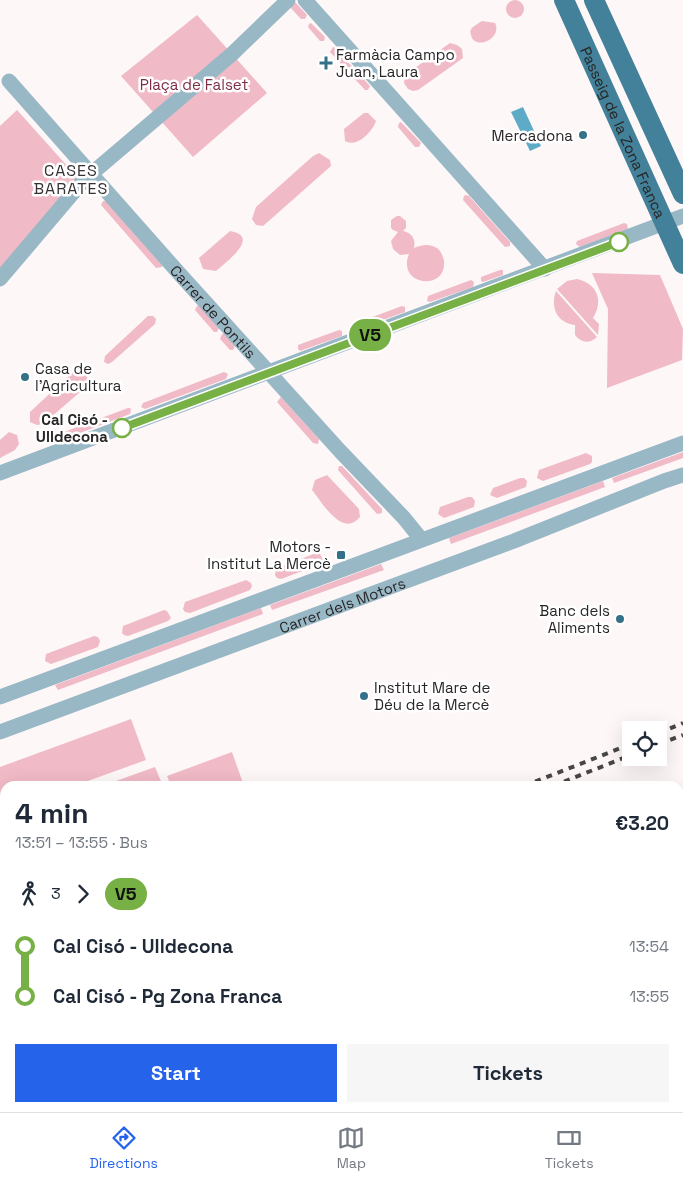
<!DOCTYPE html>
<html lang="en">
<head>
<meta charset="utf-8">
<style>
  body { margin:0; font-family:"Space Grotesk",sans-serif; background:#f6f6f7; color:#1f2937; height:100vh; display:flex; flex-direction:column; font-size:19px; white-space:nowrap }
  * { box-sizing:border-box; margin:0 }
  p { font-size:16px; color:#747a83 }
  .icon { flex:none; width:28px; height:28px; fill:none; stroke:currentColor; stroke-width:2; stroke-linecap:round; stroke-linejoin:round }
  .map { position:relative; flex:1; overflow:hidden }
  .details { position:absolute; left:0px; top:781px; width:684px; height:331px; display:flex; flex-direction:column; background:#fff; border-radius:15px 15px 0 0; box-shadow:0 5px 20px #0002 }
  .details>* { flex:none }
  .badge { padding:0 10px; border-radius:16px; font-size:18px; line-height:32px }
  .tools { position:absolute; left:622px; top:721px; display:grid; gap:10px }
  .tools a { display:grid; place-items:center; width:45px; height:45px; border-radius:0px; background:#fff; box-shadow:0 5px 20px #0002; font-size:25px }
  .map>.badge { position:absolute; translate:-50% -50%; box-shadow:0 0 0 2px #fff }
  .legs { display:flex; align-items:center; gap:8px; height:55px; padding:0 15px; font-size:16px }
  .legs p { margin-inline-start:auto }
  .overview { display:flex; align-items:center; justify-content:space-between; height:85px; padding:0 15px }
  h1 { font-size:28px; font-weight:800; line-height:38px }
  .action { display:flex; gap:10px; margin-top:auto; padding:10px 15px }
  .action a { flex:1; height:58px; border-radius:0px; background:#2563eb; color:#fff; font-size:20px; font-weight:800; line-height:58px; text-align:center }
  .action a+a { background:#f6f6f7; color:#1f2937 }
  ul { padding:0 15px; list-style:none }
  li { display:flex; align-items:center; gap:18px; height:50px; font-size:19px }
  li i { display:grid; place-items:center; width:8px; height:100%; margin:0 6px; background:currentColor }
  li i::after { content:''; width:12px; height:12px; margin:-6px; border:4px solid; border-radius:50%; background:#fff }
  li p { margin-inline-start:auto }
  li:first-child i { background:linear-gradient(#0000 50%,currentColor 0) }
  li:last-child i { background:linear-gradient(currentColor 50%,#0000 0) }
  .tabs { display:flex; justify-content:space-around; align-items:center; height:70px; border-top:1px solid #e0e1e3; background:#fff; font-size:14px; color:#747a83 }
  .tabs a { display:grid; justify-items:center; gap:2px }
  .tabs .current { color:#2563eb }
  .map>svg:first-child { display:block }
  .green { fill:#f0bac6 }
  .water { fill:#5eabc8 }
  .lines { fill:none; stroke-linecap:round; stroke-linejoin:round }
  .minor { stroke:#99b8c6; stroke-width:15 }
  .major { stroke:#428199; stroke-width:20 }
  .highway { stroke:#186d89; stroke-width:22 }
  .rail { stroke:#494646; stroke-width:4; stroke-dasharray:6 6; stroke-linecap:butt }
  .line-1-casing { stroke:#fff; stroke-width:11 }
  .line-1 { stroke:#77b045; stroke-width:8 }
  .poi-dot { fill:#347188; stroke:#fff; stroke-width:2 }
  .stop-1-dot { fill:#fff; stroke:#77b045; stroke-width:2.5 }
  .labels { text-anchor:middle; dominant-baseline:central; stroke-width:5; stroke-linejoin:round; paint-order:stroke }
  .poi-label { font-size:15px; fill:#282525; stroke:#fff; text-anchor:start }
  .park-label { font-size:15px; fill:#7f2c47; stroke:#fff }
  .street-label { font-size:15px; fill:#282525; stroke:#fff }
  .stop-label { font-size:15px; font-weight:bold; fill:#282525; stroke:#fff; text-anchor:end }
  .neighbourhood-label { font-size:16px; letter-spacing:1px; fill:#363132; stroke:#fff }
</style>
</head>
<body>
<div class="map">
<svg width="683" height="1112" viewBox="0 0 683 1112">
  <rect width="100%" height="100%" fill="#fef7f8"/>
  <g class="green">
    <circle cx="515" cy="9" r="9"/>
    <path d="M295 2 307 15 305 19H301L289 6Z"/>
    <path d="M197 15 267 93 193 157 121 76Z"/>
    <path d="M482 21 495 23C503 39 474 51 471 35 470 32 470 30 472 28 475 25 479 23 482 21Z"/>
    <path d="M311 23 325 37 324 41H320L308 27 309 24Z"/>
    <path d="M450 43 457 45 462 49 463 58 418 90 413 91 408 89 404 83 405 75Z"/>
    <path d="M333 47 335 48 370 86 368 90H365L330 52Z"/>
    <path d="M17 110 87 188 0 284V126Z"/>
    <path d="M364 113H368L376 121C372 132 357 148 345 141L344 129Z"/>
    <path d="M401 122 421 143 419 147H415L398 127 399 123Z"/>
    <path d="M319 153 330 160 331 166 263 226 256 225 252 219 256 207 313 156Z"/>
    <path d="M466 195 469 196 510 242V246L505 247 463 200 464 196Z"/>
    <path d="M103 201H106L162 265V267L156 268 101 205Z"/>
    <path d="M397 216H400L406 221V228L403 231C412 233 416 239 414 248 421 245 429 243 437 248 441 251 443 256 444 261 447 292 396 286 409 254L400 255 393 249 391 241 398 232 393 230 391 228V220Z"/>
    <path d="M624 223 627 224 628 229 580 247 576 244 577 241Z"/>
    <path d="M230 231C262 236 225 263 216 271L203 269 199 258Z"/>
    <path d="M500 270H503V275L483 282 481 281V277Z"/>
    <path d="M592 273 660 275 683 329 682 360 607 388 608 309Z"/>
    <path d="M577 279C597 283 604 301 593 318L599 324 598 335 557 289 567 281Z"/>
    <path d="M471 280 474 282 473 287 430 302 427 301 428 296Z"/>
    <path d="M556 291 597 337C590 344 581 343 575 335V325C557 323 550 307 556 291Z"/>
    <path d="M197 306H200L219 328 217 332H214L195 310Z"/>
    <path d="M402 306 405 307V312L352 331 349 329 351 325Z"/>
    <path d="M148 316H153L156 319 155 324 112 362 108 364 104 362 105 356Z"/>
    <path d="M339 330 342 331V336L300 351 298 349V345Z"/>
    <path d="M222 334H225L235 346 233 350H230L220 339Z"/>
    <path d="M75 370 84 372C88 377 88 380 87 386L43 424 37 425 30 422V412Z"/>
    <path d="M224 372 228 374 226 379 145 409 141 407 143 403Z"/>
    <path d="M281 397 319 439 318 444 313 443 277 402Z"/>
    <path d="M128 408H130L131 410 130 414 67 438 62 436 64 432Z"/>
    <path d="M9 432 17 435 19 444 15 450 0 458V440Z"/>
    <path d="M683 452V458L614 483 612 478Z"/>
    <path d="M586 453 592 456V462L590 464 543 481 537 478 539 470Z"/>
    <path d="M339 466H342L382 509V513L377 514 338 470Z"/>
    <path d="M327 475 359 509 360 517C343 538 323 504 312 490L315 480Z"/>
    <path d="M520 478H524L527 481 526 487 497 498 490 495 493 488Z"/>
    <path d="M603 481 605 487 451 544 449 538Z"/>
    <path d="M468 497H472L475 501 474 507 444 518 438 514 440 507Z"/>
    <path d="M316 553 320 554 324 561 321 564 281 579 277 578 275 575 276 569Z"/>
    <path d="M381 564 384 570 272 610 270 605Z"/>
    <path d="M246 580 251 583 252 586 250 590 190 613 185 612 183 609 185 602Z"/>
    <path d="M261 608 263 614 58 690 55 685Z"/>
    <path d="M164 610 167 611 171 618 168 621 128 636 124 635 122 633 123 626Z"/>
    <path d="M94 636 98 637 100 641 98 647 51 664 45 661 46 654Z"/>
    <path d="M131 719 146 760 74 786H5V812L0 813V767Z"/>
    <path d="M232 752 244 786H171L167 776Z"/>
    <path d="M155 767 163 786H102Z"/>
    <path d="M5 822V908L0 894V824Z"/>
  </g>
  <path class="water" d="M523 107 541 146 530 151 511 112Z"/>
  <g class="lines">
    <g class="minor">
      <path d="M305 0 545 269"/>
      <path id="s1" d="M9 81 177 271 340 451 404 518 421 539"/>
      <path d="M0 279 84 180 232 54 288 0"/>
      <path d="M0 473 683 216"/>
      <path d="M0 697 683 443"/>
      <path id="s2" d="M0 732 514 541 664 481 683 475"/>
    </g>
    <g class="major">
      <path id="s3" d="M564 0 683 264"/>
      <path d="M594 0 683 194"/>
    </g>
    <g class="highway">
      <path d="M679 867 683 864"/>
      <path d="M679 928 683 926"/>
      <path d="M679 992 683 990"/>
      <path d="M272 1112 282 1108"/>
      <path d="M417 1112 426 1108"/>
    </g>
    <g class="rail">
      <path d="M659 733 683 723"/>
      <path d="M659 744 683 735"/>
      <path d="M524 786 631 744"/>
      <path d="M553 786 631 755"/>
      <path d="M0 994 5 991"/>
      <path d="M0 1004 5 1001"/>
    </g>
  </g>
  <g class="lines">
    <defs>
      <path id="line-1" d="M122 428 619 242"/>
    </defs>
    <use href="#line-1" class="line-1-casing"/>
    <use href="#line-1" class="line-1"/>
  </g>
  <g class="poi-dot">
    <path d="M323.5 55.5h5v5h5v5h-5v5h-5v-5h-5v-5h5z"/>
    <circle cx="583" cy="135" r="5"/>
    <circle cx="25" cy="377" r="5"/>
    <rect x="336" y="550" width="10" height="10" rx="2.5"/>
    <circle cx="620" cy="619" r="5"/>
    <circle cx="364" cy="696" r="5"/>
  </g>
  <g class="stop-1-dot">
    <circle cx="619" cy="242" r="9"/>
    <circle cx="122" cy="428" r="9"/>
  </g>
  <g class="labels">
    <g class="poi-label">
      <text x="336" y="54">Farmàcia Campo<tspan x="336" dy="17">Juan, Laura</tspan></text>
      <text x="573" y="135" text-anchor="end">Mercadona</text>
      <text x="35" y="368">Casa de<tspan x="35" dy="17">l'Agricultura</tspan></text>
      <text x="331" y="546" text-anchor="end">Motors -<tspan x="331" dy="17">Institut La Mercè</tspan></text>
      <text x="610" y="610" text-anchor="end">Banc dels<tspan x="610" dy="17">Aliments</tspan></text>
      <text x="374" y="687">Institut Mare de<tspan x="374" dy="17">Déu de la Mercè</tspan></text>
    </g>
    <g class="park-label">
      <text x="194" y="84">Plaça de Falset</text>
    </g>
    <g class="street-label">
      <text stroke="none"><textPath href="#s3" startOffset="145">Passeig de la Zona Franca</textPath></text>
      <text stroke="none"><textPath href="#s1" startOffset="308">Carrer de Pontils</textPath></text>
      <text stroke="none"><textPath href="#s2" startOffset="365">Carrer dels Motors</textPath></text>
    </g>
    <g class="stop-label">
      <text x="108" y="419">Cal Cisó -<tspan x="108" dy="17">Ulldecona</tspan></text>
    </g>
    <g class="neighbourhood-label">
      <text x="71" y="170">CASES<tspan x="71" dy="18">BARATES</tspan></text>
    </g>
  </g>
</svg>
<div class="tools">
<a><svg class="icon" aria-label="locate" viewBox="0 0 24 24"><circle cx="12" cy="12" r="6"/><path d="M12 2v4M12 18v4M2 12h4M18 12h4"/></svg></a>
</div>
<b class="badge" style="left:370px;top:335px;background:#77b045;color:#111">V5</b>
<section class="details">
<div class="overview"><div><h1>4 min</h1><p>13:51 – 13:55 · Bus</p></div><b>€3.20</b></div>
<div class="legs"><svg class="icon" aria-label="walk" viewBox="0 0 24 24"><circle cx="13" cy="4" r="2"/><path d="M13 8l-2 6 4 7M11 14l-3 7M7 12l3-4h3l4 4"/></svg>3<svg class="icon" aria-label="forward" viewBox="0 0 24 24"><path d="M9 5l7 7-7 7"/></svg><b class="badge" style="background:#77b045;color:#111">V5</b></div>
<ul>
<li><i style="color:#77b045"></i><b>Cal Cisó - Ulldecona</b><p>13:54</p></li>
<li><i style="color:#77b045"></i><b>Cal Cisó - Pg Zona Franca</b><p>13:55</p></li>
</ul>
<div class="action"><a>Start</a><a>Tickets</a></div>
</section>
</div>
<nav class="tabs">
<a class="current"><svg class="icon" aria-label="directions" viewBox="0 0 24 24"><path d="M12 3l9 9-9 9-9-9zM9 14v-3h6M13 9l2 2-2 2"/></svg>Directions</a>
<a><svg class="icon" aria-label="map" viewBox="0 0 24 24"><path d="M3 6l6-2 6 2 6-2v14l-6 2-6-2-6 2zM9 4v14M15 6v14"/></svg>Map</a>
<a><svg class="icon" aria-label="tickets" viewBox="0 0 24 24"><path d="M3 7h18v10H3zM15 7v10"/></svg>Tickets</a>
</nav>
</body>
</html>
